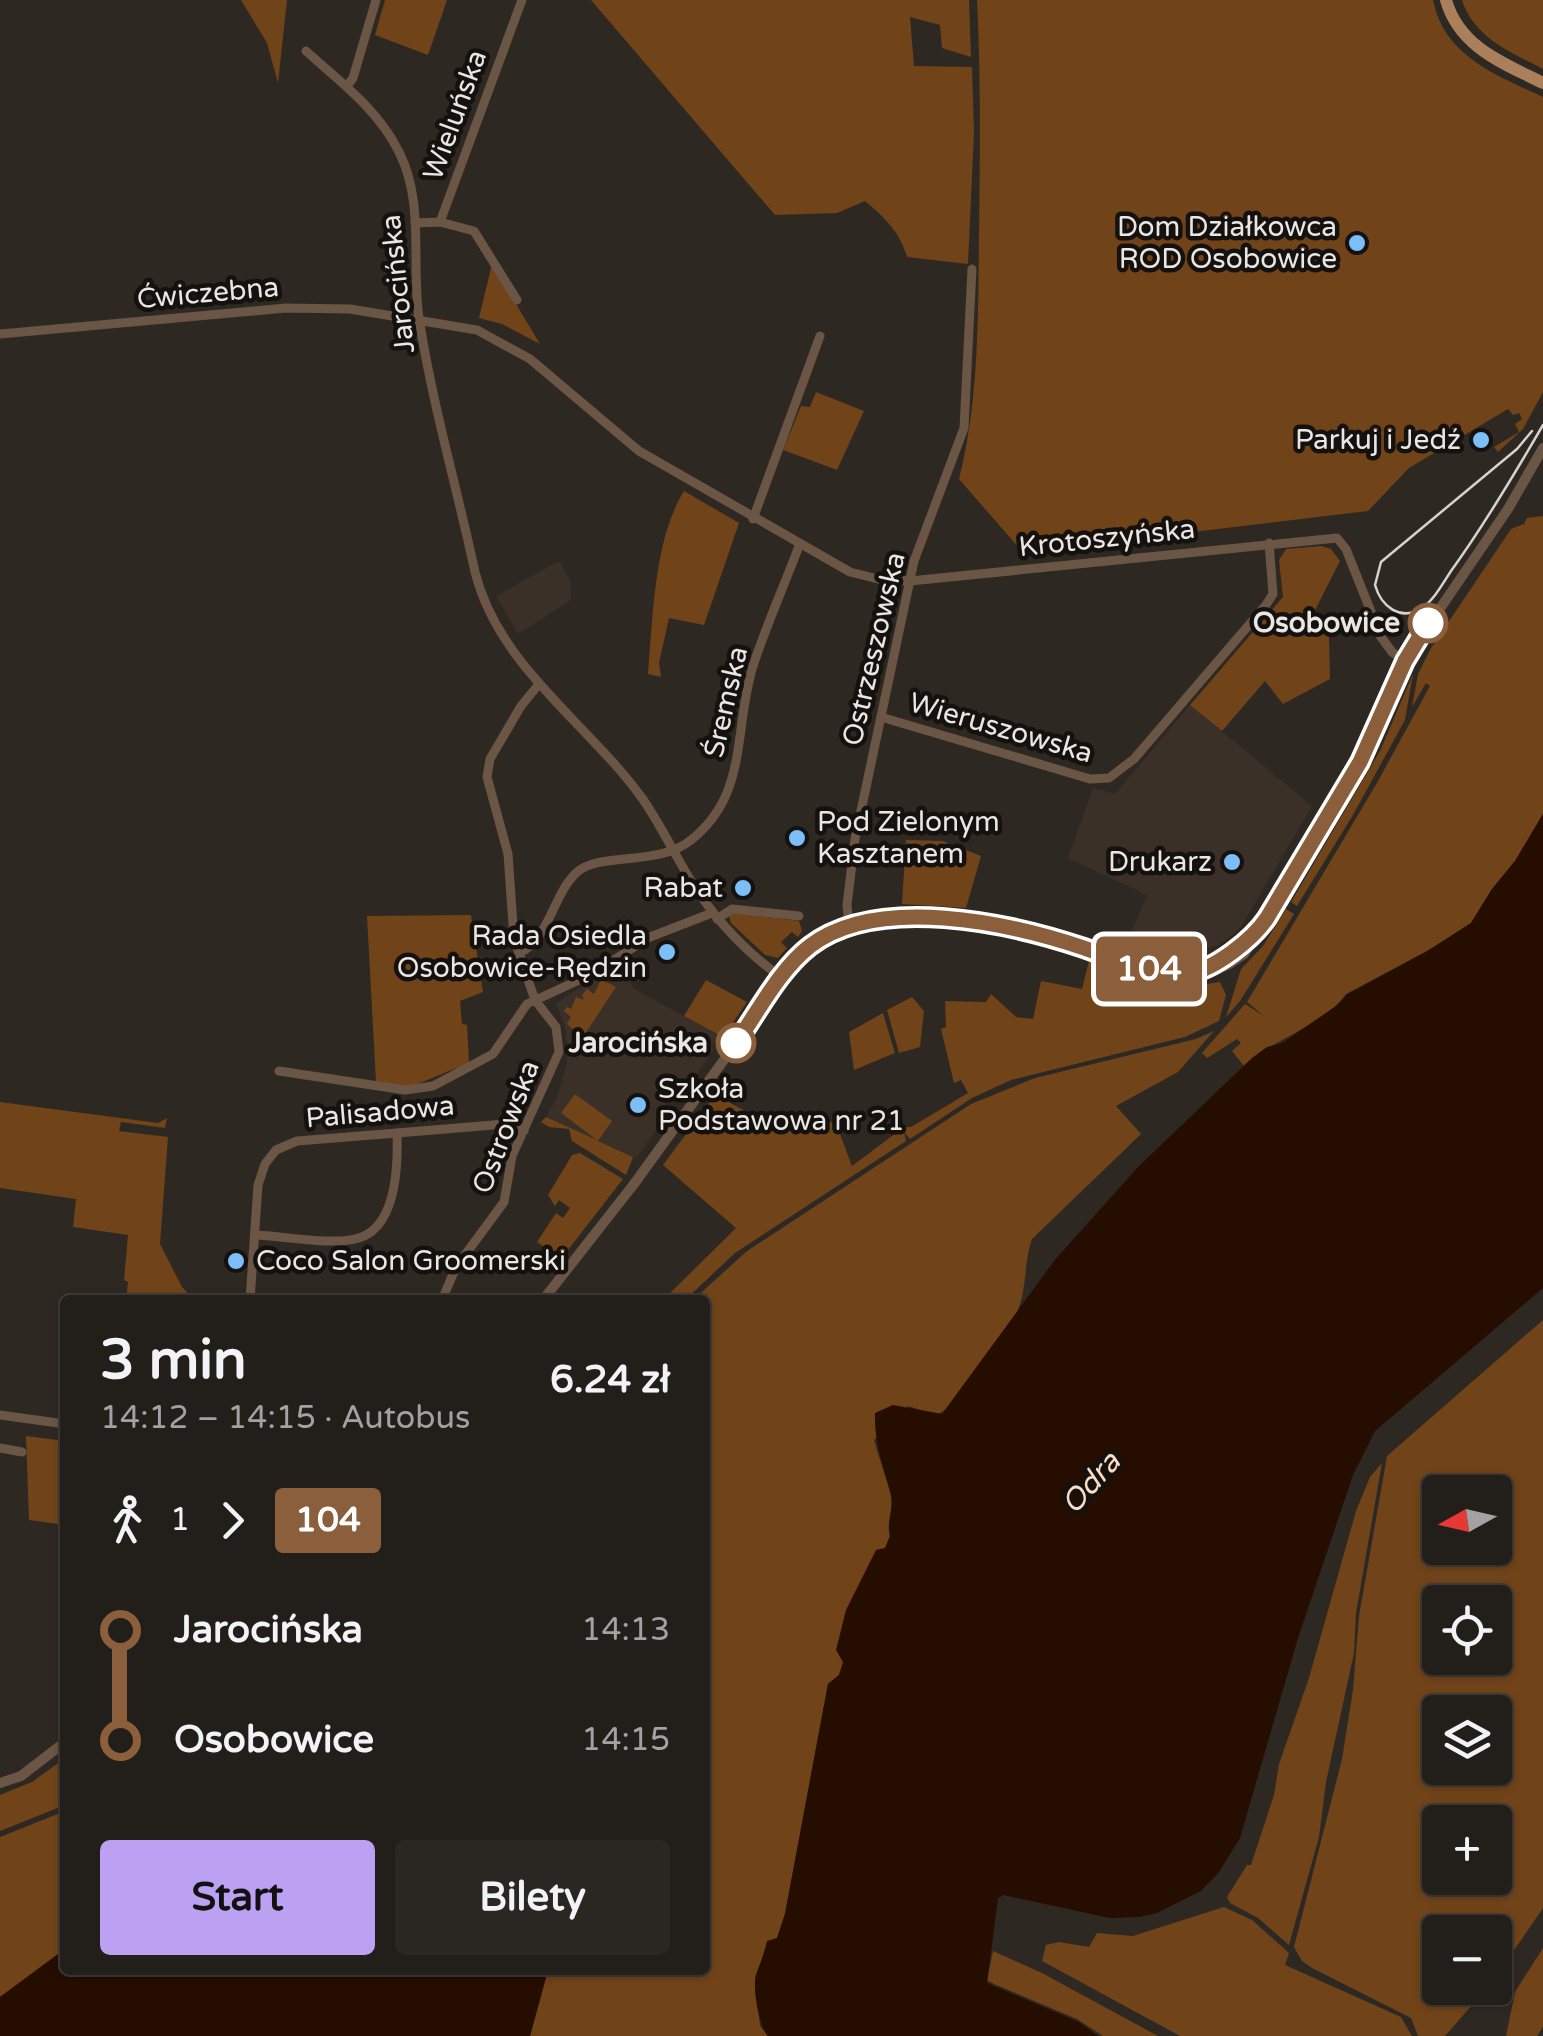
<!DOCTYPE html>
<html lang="pl">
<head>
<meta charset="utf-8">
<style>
  body { margin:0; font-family:"Varela Round",sans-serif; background:#2a2723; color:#f1f3f6; height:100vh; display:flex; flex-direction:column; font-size:38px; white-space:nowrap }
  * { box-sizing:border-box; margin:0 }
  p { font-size:32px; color:#a2a2a2 }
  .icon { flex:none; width:55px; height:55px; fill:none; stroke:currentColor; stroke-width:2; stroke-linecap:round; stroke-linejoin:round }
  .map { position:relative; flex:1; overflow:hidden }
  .details { position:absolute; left:60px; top:1295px; width:650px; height:680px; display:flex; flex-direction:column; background:#221e1a; border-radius:10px; box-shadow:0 2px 8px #0004,0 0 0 2px #3f3c39 }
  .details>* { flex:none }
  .badge { padding:0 20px; border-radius:8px; font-size:35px; line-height:65px }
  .needle { width:65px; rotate:262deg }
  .fabs { position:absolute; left:1422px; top:1475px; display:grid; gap:20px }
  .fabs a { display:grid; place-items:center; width:90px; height:90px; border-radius:10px; background:#221e1a; box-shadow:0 2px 8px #0004,0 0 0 2px #3f3c39; font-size:50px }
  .map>.badge { position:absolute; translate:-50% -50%; box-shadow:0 0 0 5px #fff }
  .legs { display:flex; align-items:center; gap:15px; height:110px; padding:0 40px; font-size:32px }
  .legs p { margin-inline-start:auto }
  .summary { display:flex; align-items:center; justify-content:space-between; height:170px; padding:0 40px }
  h1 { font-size:55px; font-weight:800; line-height:75px }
  .cta { display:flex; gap:20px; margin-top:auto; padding:20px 40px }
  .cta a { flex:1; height:115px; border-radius:10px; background:#bca0f2; color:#111; font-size:40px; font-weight:800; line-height:115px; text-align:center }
  .cta a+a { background:#2a2723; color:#f1f3f6 }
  ul { padding:0 40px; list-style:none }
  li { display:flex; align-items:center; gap:35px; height:110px; font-size:38px }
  li i { display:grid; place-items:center; width:15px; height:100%; margin:0 12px; background:currentColor }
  li i::after { content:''; width:25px; height:25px; margin:-12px; border:8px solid; border-radius:50%; background:#221e1a }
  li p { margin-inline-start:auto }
  li:first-child i { background:linear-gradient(#0000 50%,currentColor 0) }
  li:last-child i { background:linear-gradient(currentColor 50%,#0000 0) }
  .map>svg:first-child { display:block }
  .built { fill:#3b3027 }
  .green { fill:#704319; fill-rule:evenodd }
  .water { fill:#250d00 }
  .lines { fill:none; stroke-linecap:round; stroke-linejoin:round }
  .minor { stroke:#6b5544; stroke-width:9 }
  .tertiary { stroke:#6b5544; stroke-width:10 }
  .primary { stroke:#ac7f5b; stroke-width:12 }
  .tram { stroke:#d6d2cf; stroke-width:2.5 }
  .line-1-casing { stroke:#fff; stroke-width:22 }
  .line-1 { stroke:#8b5e3c; stroke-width:15 }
  .poi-dot { fill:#7bbef8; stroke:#14110f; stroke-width:4 }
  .stop-1-dot { fill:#fff; stroke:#8b5e3c; stroke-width:5 }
  .labels { text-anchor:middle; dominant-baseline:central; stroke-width:9; stroke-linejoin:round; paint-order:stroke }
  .street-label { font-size:28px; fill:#eae6e3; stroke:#14110f }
  .poi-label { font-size:28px; fill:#eae6e3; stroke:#14110f; text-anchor:end }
  .stop-label { font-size:28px; font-weight:bold; fill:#eae6e3; stroke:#14110f; text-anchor:end }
  .water-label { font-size:30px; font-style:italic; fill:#fcdcc4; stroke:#14110f }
</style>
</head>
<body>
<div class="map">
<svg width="1543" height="2036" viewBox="0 0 1543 2036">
  <rect width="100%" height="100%" fill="#2e2823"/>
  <g class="built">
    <path d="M559 561 570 580 571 600 518 634 496 596Z"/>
    <path d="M1190 705 1312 806 1242 925 1232 935 1218 945 1177 956 1139 953 1125 948 1147 895 1068 858 1093 788 1115 794Z"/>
    <path d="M618 961 634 989 723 1037 717 1038 712 1046 714 1049 690 1084 680 1085 664 1106 665 1118 636 1158 546 1117 557 1097 567 1064 566 1030 556 1004Z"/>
  </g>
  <g class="green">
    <path d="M241 0H287L278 83 267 43Z"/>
    <path d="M385 0H447L428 55 375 35Z"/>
    <path d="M591 0H969L971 57 942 48 940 25 910 17 914 66 972 67 974 132 968 264 907 257C900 232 884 217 865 201L837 213 775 215Z"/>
    <path d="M977 0H1433C1444 56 1496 75 1543 97V392L1523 429 1498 452 1494 447 1519 432 1515 424 1522 419 1519 413 1513 415 1508 409 1409 468 1368 511 1050 549 1019 548 959 479C979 401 978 317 979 236 980 157 981 79 977 0Z"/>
    <path d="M1462 0H1543V69C1511 52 1474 38 1462 0Z"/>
    <path d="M492 264 540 344 502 324 479 318Z"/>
    <path d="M816 392 864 411 837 470 783 450 801 406 810 407Z"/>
    <path d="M684 491 739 523 704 625 669 618 659 663 661 677 648 674C653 617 654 539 684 491Z"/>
    <path d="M1543 516V814L1515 861 1492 889 1471 923 1429 950 1346 994C1320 1029 1274 1037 1244 1066L1232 1051 1241 1043 1237 1039 1207 1058 1202 1053 1245 1004 1264 1016 1247 1002 1378 781 1430 686 1426 683 1412 707 1418 674 1431 648 1511 529 1524 524 1527 518Z"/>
    <path d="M1321 546 1331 549 1340 561 1312 616 1329 636 1330 679 1283 704 1265 681 1222 731 1190 705 1283 597 1279 560 1286 549Z"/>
    <path d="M1413 674 1405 720 1353 815 1297 906 1291 902 1380 751Z"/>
    <path d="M906 840 943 841 981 856 966 908 902 904Z"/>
    <path d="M1286 909 1294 914 1240 1001 1226 1017 1241 969 1263 946Z"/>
    <path d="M735 913 799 921 802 931 798 937 792 932 781 942 787 948 778 958 765 955 731 923 729 915Z"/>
    <path d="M471 915 483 992 460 1001 462 1024 467 1025 469 1063 410 1087 376 1082 367 916Z"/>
    <path d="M1089 961 1181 988 1220 982 1226 995 1219 1021 1185 1037 1011 1080 972 1098 910 1139 904 1132 906 1141 735 1253 685 1300H663L736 1228 663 1165 715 1095 778 1128 802 1130 835 1121 852 1166 904 1127H911L968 1093 961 1080 954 1083 941 1029 946 1027 945 1001 986 1002 991 994 1016 1017 1033 1019 1041 981 1082 989Z"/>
    <path d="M601 979 616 987 583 1037 575 1038 574 1030 567 1024 571 1017 564 1011 567 1007 571 1009 576 997 584 1000 582 995 587 989 594 994Z"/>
    <path d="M706 980 747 1002 723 1037 684 1016Z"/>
    <path d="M912 997 924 1011 920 1047 899 1053 887 1010Z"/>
    <path d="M883 1013 895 1053 854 1070 849 1032Z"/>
    <path d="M1214 1031 1178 1072 1116 1106 1141 1134 1032 1239C1023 1264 1028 1292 1015 1316 999 1348 970 1378 948 1408L937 1415 908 1406 874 1440C879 1458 886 1477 891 1495 894 1510 886 1522 890 1536L839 1675 828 1684 785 1914 777 1938 770 1942 755 1979 760 2026 768 2036H530L548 1970H705V1300H693L747 1251 971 1104 1035 1078 1196 1039Z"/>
    <path d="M575 1094 612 1121 598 1141 633 1157 626 1175 572 1141 569 1129 549 1127 541 1122 546 1117 597 1140 561 1113Z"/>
    <path d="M0 1102 158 1123 167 1118 165 1128 121 1122 119 1131 168 1137 160 1244 182 1287 194 1300H126L128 1282 124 1280 128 1235 73 1227 76 1199 0 1188Z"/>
    <path d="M580 1153 623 1179 561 1259 537 1242 556 1213 563 1218 570 1208 559 1200 555 1206 548 1195 572 1155Z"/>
    <path d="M1543 1320V1908L1495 1978V1932H1440V1988H1487L1445 2036H1418L1411 2018 1312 1968 1302 1961 1294 1947 1342 1759 1353 1690 1359 1616 1387 1456ZM1440 1492H1495V1548H1440ZM1440 1602H1495V1658H1440ZM1440 1712H1495V1768H1440ZM1495 1822V1878H1440V1822Z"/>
    <path d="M26 1436 65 1441V1525L29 1520Z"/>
    <path d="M1382 1463 1356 1613 1354 1653 1326 1782 1319 1837 1289 1945 1258 1918 1230 1903 1227 1897 1247 1865H1251L1274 1795 1279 1764 1309 1678 1356 1511 1370 1477Z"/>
    <path d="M65 1758V1805L0 1831V1795L32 1782Z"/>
    <path d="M65 1811V1949L0 1997V1837Z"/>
    <path d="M1224 1907 1252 1920 1289 1953 1285 1965 1401 2017 1412 2036H1180L1042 1961 1046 1945 1059 1942 1089 1947 1097 1933 1133 1936Z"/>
    <path d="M1543 1948V2027L1537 2036H1506L1515 1992Z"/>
    <path d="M993 1951 1042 1973 1158 2036H1103L1077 2019 994 1984 987 1980Z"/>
  </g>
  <g class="water">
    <path d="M1543 814V1288L1375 1431 1353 1475 1298 1638 1240 1838 1219 1872 1201 1891 1157 1913 1139 1917 1110 1918 1003 1895 998 1898 987 1983 1079 2022 1098 2036H768C759 2027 751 1984 757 1972 762 1958 763 1957 767 1941L777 1938 785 1914 828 1684 839 1675 843 1662 836 1650 846 1610 876 1550 885 1548 890 1536C886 1522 894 1510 891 1495 883 1466 874 1443 875 1413L893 1405 942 1414 1054 1261 1138 1167 1252 1058 1267 1047 1282 1043 1339 1004 1346 995 1429 950 1471 923 1492 889 1515 861Z"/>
    <path d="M65 1949V1970H548L530 2036H0V1997Z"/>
  </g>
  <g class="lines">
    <g class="minor">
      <path d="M306 51C340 82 378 109 399 152 425 203 411 263 419 318 432 403 457 488 475 572 499 667 587 722 642 798 661 825 675 856 693 884 717 922 746 952 782 978"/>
      <path d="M347 86 353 78 376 0"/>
      <path d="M440 222 522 0"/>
      <path d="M415 223 440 222 474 231 517 300"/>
      <path d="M0 334 286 308 350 309 477 330 530 359 639 451 850 572 878 579 910 581 1337 538 1346 549 1381 637 1392 652 1405 661"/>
      <path d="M753 519 820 336"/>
      <path d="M881 717 1090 779 1109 778 1134 759 1266 605 1273 594 1269 543"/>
      <path d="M717 919 732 909 799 916"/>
      <path d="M849 925 847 905 855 839 914 561 964 428 972 269"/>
      <path d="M520 953C550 937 553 895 576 873 599 851 658 867 691 840 749 794 733 731 753 666 766 626 784 586 799 546"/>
      <path d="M279 1071 405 1090 433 1086 493 1054 527 1004 590 975 650 937 712 913"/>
      <path d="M255 1235C283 1236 333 1246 359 1238 397 1226 398 1164 397 1133"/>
      <path d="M250 1300 258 1185 265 1164 276 1150 297 1141 397 1133 505 1124 524 1131"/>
      <path d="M442 1300 456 1267 504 1202 512 1156 559 1052 556 1027 535 1000 514 939 508 854 487 777 490 759 521 706 539 684"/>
      <path d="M0 1415 65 1424"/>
      <path d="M0 1448 22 1452"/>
    </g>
    <g class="tertiary">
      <path d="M1196 971 1250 939"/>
      <path d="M543 1300 634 1184 792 966 811 946 834 932 860 923 892 919 974 922 1019 930 1169 973H1210L1229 964 1244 954 1267 918 1359 761 1409 654 1508 509 1543 448"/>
      <path d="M0 1783 21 1776 65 1742"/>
    </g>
    <path class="primary" d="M1446 0C1459 47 1503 63 1543 83"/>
    <path class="tram" d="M1532 431 1517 449 1381 562 1375 585C1381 606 1400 622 1422 608 1434 600 1443 583 1451 571 1485 524 1514 475 1543 425"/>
  </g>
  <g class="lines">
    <defs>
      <path id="line-1" d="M736 1043C758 1012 779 970 810 946 878 894 1010 923 1084 948 1114 958 1155 980 1188 974 1215 969 1252 940 1267 918L1360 762 1405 661 1428 623"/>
    </defs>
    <use href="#line-1" class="line-1-casing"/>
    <use href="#line-1" class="line-1"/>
  </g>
  <g class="poi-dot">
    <circle cx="1357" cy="243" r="10"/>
    <circle cx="1481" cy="440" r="10"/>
    <circle cx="797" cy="838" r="10"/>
    <circle cx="1232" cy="862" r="10"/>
    <circle cx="743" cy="888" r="10"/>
    <circle cx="667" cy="952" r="10"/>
    <circle cx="638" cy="1105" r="10"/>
    <circle cx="236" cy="1261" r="10"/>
  </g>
  <g class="stop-1-dot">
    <circle cx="1428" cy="623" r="18"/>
    <circle cx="736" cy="1043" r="18"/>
  </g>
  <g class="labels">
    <g class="street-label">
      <text transform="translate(455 115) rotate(-70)">Wieluńska</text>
      <text transform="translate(398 284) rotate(-96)">Jarocińska</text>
      <text transform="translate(208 293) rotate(-5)">Ćwiczebna</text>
      <text transform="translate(1107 538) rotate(-6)">Krotoszyńska</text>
      <text transform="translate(874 649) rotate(-77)">Ostrzeszowska</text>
      <text transform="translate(726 702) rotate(-77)">Śremska</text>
      <text transform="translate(1001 728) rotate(16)">Wieruszowska</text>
      <text transform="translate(380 1112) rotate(-5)">Palisadowa</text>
      <text transform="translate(506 1127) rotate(-69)">Ostrowska</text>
    </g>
    <g class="poi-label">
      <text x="1337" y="227">Dom Działkowca<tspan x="1337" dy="32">ROD Osobowice</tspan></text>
      <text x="1461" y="440">Parkuj i Jedź</text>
      <text x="817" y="822" text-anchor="start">Pod Zielonym<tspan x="817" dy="32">Kasztanem</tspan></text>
      <text x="1212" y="862">Drukarz</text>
      <text x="723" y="888">Rabat</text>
      <text x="647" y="936">Rada Osiedla<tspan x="647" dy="32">Osobowice-Rędzin</tspan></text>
      <text x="658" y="1089" text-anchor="start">Szkoła<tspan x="658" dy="32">Podstawowa nr 21</tspan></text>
      <text x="256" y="1261" text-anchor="start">Coco Salon Groomerski</text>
    </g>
    <g class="stop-label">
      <text x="1400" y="623">Osobowice</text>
      <text x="708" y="1043">Jarocińska</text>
    </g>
    <g class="water-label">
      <text transform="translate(1091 1483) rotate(-48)">Odra</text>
    </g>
  </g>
</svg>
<div class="fabs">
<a><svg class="needle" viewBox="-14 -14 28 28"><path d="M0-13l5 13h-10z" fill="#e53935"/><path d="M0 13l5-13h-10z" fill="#a2a2a2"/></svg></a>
<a><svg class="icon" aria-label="locate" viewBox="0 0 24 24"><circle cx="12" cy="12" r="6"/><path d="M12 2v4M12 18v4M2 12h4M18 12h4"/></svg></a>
<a><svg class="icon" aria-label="layers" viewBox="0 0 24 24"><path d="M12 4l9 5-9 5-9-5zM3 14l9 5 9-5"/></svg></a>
<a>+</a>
<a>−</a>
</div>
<b class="badge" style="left:1149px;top:969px;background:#8b5e3c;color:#fff">104</b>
<section class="details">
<div class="summary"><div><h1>3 min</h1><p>14:12 – 14:15 · Autobus</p></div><b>6.24 zł</b></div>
<div class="legs"><svg class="icon" aria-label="walk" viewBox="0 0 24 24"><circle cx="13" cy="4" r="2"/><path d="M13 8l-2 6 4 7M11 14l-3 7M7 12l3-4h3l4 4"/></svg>1<svg class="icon" aria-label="forward" viewBox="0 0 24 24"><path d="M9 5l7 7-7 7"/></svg><b class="badge" style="background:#8b5e3c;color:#fff">104</b></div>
<ul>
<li><i style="color:#8b5e3c"></i><b>Jarocińska</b><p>14:13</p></li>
<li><i style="color:#8b5e3c"></i><b>Osobowice</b><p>14:15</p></li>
</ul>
<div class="cta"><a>Start</a><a>Bilety</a></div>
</section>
</div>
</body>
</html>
